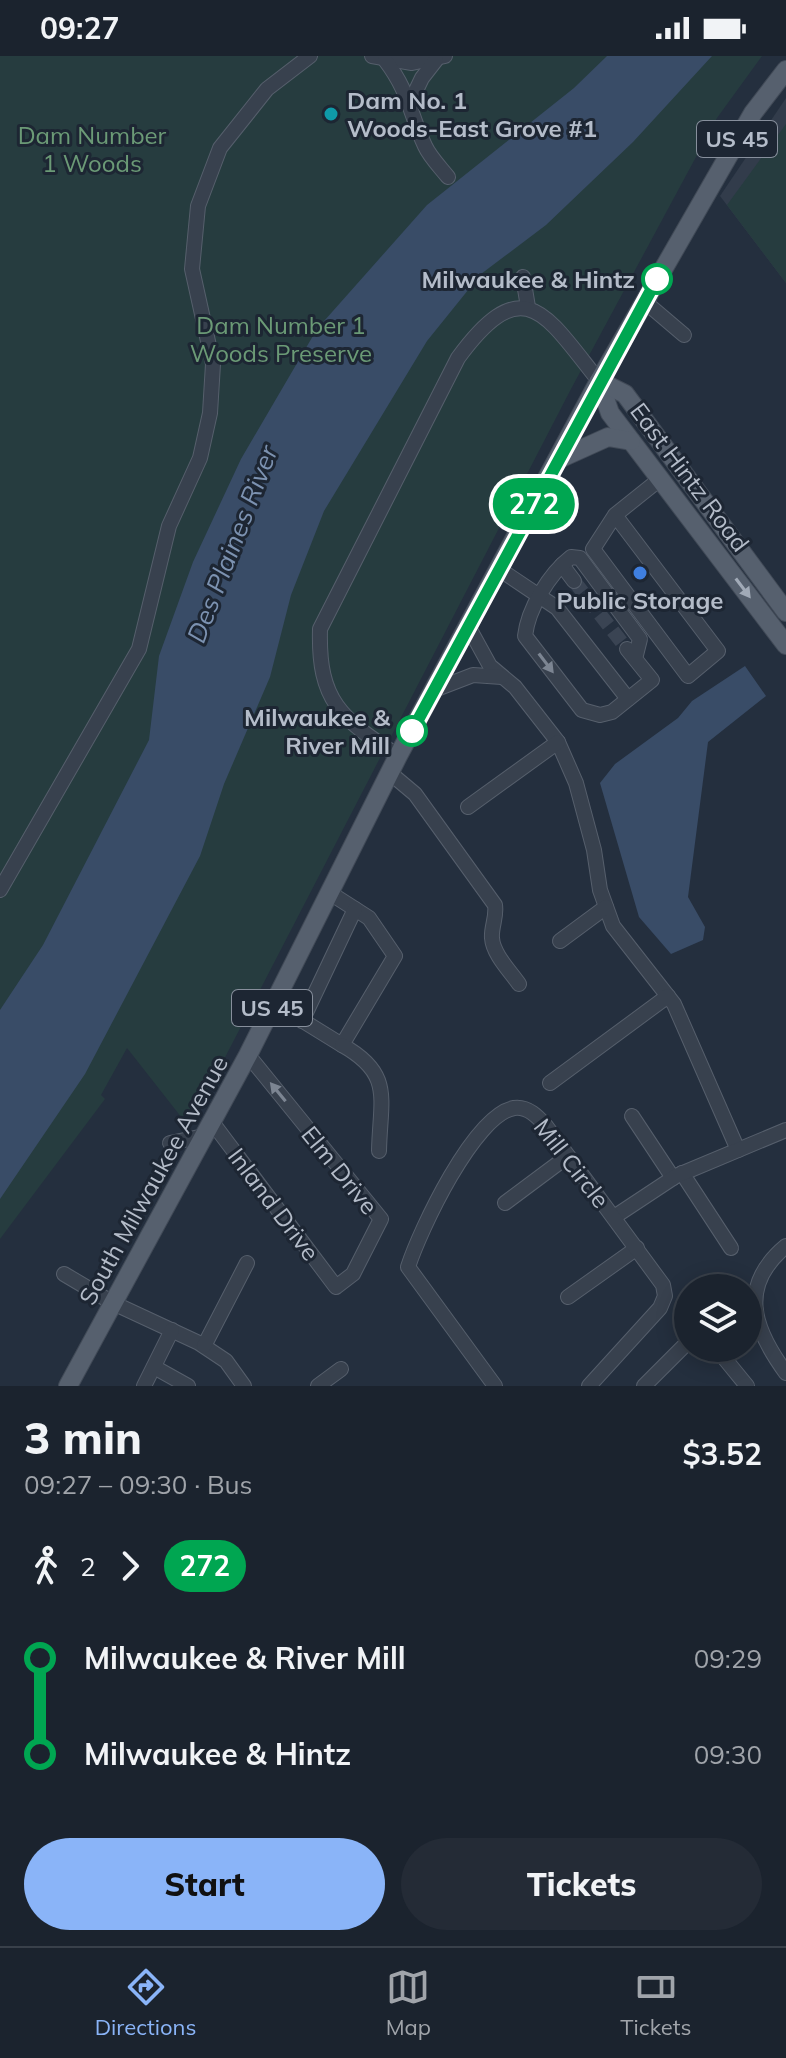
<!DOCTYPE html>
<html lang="en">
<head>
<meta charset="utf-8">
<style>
  body { margin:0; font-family:Mulish,sans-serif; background:#242b36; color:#f1f3f6; height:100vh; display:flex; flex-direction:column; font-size:30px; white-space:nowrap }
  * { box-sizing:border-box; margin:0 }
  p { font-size:26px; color:#a0a4aa }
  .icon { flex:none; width:44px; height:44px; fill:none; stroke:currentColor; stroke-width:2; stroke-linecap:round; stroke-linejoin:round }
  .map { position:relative; height:1330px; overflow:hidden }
  .drawer { display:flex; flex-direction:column; background:#1b232e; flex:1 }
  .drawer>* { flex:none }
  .badge { padding:0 16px; border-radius:26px; font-size:28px; line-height:52px }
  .buttons { position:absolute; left:674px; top:1218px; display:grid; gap:16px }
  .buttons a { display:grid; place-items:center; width:88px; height:88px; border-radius:50%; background:#1b232e; box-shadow:0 4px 20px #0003,0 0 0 2px #39404a; font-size:40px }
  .map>.badge { position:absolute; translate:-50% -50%; box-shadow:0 0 0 4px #fff }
  .legs { display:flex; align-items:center; gap:12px; height:88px; padding:0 24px; font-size:26px }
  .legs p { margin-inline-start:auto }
  .headline { display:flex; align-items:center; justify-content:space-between; height:136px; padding:0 24px }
  h1 { font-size:44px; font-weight:800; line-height:60px }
  .button { display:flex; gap:16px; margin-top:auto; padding:16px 24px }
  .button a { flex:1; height:92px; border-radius:48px; background:#8ab4f8; color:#111; font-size:32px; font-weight:800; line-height:92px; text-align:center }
  .button a+a { background:#242b36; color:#f1f3f6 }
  ul { padding:0 24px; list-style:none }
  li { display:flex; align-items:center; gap:28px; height:96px; font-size:30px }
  li i { display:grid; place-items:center; width:12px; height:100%; margin:0 10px; background:currentColor }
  li i::after { content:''; width:20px; height:20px; margin:-10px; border:6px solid; border-radius:50%; background:#1b232e }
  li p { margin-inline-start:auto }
  li:first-child i { background:linear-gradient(#0000 50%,currentColor 0) }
  li:last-child i { background:linear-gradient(currentColor 50%,#0000 0) }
  .status { display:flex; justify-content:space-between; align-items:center; height:56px; padding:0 40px; background:#1b232e; direction:ltr }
  .status svg { height:22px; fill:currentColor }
  .dock { display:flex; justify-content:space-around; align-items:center; height:112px; border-top:2px solid #39404a; background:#1b232e; font-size:22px; color:#a0a4aa }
  .dock a { display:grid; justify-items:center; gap:4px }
  .dock .on { color:#8ab4f8 }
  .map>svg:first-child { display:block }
  .airport { fill:#323c4b }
  .green { fill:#263c3f }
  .water { fill:#394c67 }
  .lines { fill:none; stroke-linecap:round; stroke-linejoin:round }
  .minor-tunnel { stroke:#3a4453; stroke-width:14; stroke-dasharray:14 7; stroke-linecap:butt }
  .minor-casing { stroke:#565f6c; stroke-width:16 }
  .major-casing { stroke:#414a57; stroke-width:20 }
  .minor { stroke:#38414e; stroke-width:14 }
  .major { stroke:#56606e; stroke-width:18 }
  .oneway { fill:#a1aab7 }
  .oneway2 { fill:#7c8592 }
  .line-1-casing { stroke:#fff; stroke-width:18 }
  .line-1 { stroke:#00a651; stroke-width:12 }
  .culture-dot { fill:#0f9aa8; stroke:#1d2633; stroke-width:3 }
  .stop-1-dot { fill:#fff; stroke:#00a651; stroke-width:4 }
  .shop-dot { fill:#3f7fe0; stroke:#1d2633; stroke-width:3 }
  .labels { text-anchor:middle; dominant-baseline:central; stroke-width:6; stroke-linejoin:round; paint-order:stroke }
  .shield { fill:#1d2633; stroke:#878f9c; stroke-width:2 }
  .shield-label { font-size:22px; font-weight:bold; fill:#b4bcc9 }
  .poi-label { font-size:24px; font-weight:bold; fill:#b4bcc9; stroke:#1d2633; text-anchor:start }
  .park-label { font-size:24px; fill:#6b9a76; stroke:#1d2633 }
  .stop-label { font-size:24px; font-weight:bold; fill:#b4bcc9; stroke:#1d2633; text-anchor:end }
  .street-label { font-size:24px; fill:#b4bcc9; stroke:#1d2633 }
  .water-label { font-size:26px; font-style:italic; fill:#7c92b1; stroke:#1d2633 }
</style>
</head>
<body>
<div class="status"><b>09:27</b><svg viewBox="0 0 49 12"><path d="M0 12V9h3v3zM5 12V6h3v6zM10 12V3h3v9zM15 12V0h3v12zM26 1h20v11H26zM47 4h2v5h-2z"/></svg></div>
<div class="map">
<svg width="786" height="1330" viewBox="0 0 786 1330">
  <rect width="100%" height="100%" fill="#242f3e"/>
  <path class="airport" d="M786 42V227L720 140Z"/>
  <g class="green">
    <path d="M0 0H762L717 62 571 333 189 1071 127 992 101 1039 105 1043 0 1183Z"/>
    <path d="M786 68V227L727 149Z"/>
  </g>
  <g class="water">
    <path d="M607 0H712L633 86 546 169 481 218 427 285 324 455 291 539 270 621 224 728 200 800 85 1018 0 1143V954L43 889 149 684 159 600 193 506 241 403 317 273 427 149 574 32Z"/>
    <path d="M745 610 766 640 708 686 688 841 705 871 703 884 671 898 639 861 600 727 615 708 678 662 692 645Z"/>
  </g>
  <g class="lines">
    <path class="minor-tunnel" d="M574 525 627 593"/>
    <defs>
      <g id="minor">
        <path d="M372 0 412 7 445 0"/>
        <path d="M385 4C410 37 409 56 425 90 430 101 440 111 448 121"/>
        <path d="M411 45 422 22 436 4"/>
        <path d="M523 221 528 251"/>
        <path d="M644 245 684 279"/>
        <path d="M615 459 718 595 688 620 593 493 615 459 660 423"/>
        <path d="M562 509 574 525"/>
        <path d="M499 513 557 552 628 643"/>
        <path d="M468 570 490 610 515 631 558 686 576 727 594 794 600 834 613 870 674 948 738 1094"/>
        <path d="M627 593 652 624 612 656 600 659 582 654 525 580C528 553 549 518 571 501L580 502 640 583 635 603"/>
        <path d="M434 634 473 619 502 621"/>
        <path d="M398 700C341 662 318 646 320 573L458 302C524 212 546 259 599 325"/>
        <path d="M390 717 415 738 495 849C497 861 491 871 492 882 493 898 510 915 519 928"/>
        <path d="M468 751 558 686"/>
        <path d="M0 834 139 593 169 470 200 402 210 357 213 308 192 213 198 150 220 92 267 33 310 0"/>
        <path d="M560 885 606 851"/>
        <path d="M274 947 342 989 395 900 369 862 330 837"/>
        <path d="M302 965 355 853"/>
        <path d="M342 989C394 1018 380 1043 379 1095"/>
        <path d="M550 1027 668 940"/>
        <path d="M632 1060 673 1122"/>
        <path d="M212 1066 336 1231 353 1218 381 1163 248 999"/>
        <path d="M170 1087 204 1080"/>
        <path d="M682 1117 731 1192"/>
        <path d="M505 1147 568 1100"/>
        <path d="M614 1161 676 1120 786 1074"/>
        <path d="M786 1190C738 1230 753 1272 786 1317"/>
        <path d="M64 1218 113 1247 199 1287 226 1305 244 1330"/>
        <path d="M568 1241 637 1192"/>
        <path d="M204 1290 247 1207"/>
        <path d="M716 1292 747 1330"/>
        <path d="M154 1311 188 1330"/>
        <path d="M144 1330 172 1274"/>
        <path d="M318 1330 341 1313"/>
        <path d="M495 1330 408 1211C420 1174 474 1059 514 1052 528 1050 538 1061 546 1070L663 1229 665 1240 660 1252 589 1330"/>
        <path d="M644 1330 688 1286"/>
      </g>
      <g id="major">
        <path d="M599 325 610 357 786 589"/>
        <path d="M599 325 625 338 786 556"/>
        <path d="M557 404 608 381 631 385"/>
        <path d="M68 1330 248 999 398 700 599 325 753 57 786 14"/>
      </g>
    </defs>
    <use href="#minor" class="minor-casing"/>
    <use href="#major" class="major-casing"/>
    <use href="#minor" class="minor"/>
    <use href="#major" class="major"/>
  </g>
  <defs><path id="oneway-solid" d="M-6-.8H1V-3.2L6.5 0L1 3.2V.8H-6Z" transform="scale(2)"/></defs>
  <use class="oneway" href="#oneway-solid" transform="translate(743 532) rotate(53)"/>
  <g class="oneway2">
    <use href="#oneway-solid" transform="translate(546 607) rotate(53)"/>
    <use href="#oneway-solid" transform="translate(278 1036) rotate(-129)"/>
  </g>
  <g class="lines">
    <defs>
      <path id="line-1" d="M412 675 657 223"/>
    </defs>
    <use href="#line-1" class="line-1-casing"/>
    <use href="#line-1" class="line-1"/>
  </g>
  <circle class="culture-dot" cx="331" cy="58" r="8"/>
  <g class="stop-1-dot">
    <circle cx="657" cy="223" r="14"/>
    <circle cx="412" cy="675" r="14"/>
  </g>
  <circle class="shop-dot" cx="640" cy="517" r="8"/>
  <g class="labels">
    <g class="shield">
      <rect x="697" y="65" width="80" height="36" rx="6"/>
      <rect x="232" y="934" width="80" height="36" rx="6"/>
    </g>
    <g class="shield-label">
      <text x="737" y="83">US 45</text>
      <text x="272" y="952">US 45</text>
    </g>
    <g class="poi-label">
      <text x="347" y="44">Dam No. 1<tspan x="347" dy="28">Woods-East Grove #1</tspan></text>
      <text x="640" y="544" text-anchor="middle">Public Storage</text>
    </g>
    <g class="park-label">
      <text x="92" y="79">Dam Number<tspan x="92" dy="28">1 Woods</tspan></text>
      <text x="281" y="269">Dam Number 1<tspan x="281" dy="28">Woods Preserve</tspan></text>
    </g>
    <g class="stop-label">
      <text x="635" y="223">Milwaukee &amp; Hintz</text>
      <text x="390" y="661">Milwaukee &amp;<tspan x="390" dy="28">River Mill</tspan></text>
    </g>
    <g class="street-label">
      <text transform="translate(690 421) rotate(53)">East Hintz Road</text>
      <text transform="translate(572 1107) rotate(52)">Mill Circle</text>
      <text transform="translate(340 1114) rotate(51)">Elm Drive</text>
      <text transform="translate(153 1124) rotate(-61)">South Milwaukee Avenue</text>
      <text transform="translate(274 1148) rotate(53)">Inland Drive</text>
    </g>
    <g class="water-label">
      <text transform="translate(232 488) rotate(-69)">Des Plaines River</text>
    </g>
  </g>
</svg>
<div class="buttons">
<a><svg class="icon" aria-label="layers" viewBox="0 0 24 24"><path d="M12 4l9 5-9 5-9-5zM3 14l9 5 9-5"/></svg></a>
</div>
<b class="badge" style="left:534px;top:448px;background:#00a651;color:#fff">272</b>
</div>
<section class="drawer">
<div class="headline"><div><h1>3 min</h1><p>09:27 – 09:30 · Bus</p></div><b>$3.52</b></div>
<div class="legs"><svg class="icon" aria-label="walk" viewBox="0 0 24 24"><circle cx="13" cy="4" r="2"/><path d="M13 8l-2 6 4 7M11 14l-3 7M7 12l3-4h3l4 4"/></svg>2<svg class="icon" aria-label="forward" viewBox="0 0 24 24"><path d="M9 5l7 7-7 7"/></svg><b class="badge" style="background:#00a651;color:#fff">272</b></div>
<ul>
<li><i style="color:#00a651"></i><b>Milwaukee &amp; River Mill</b><p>09:29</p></li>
<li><i style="color:#00a651"></i><b>Milwaukee &amp; Hintz</b><p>09:30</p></li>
</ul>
<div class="button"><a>Start</a><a>Tickets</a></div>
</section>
<nav class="dock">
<a class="on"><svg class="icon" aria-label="directions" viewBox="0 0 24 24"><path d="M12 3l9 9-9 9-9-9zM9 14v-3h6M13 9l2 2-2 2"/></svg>Directions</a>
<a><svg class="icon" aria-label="map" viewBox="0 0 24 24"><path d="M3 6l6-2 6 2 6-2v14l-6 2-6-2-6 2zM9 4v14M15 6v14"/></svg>Map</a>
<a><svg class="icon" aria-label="tickets" viewBox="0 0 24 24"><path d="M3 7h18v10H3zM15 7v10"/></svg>Tickets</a>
</nav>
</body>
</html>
